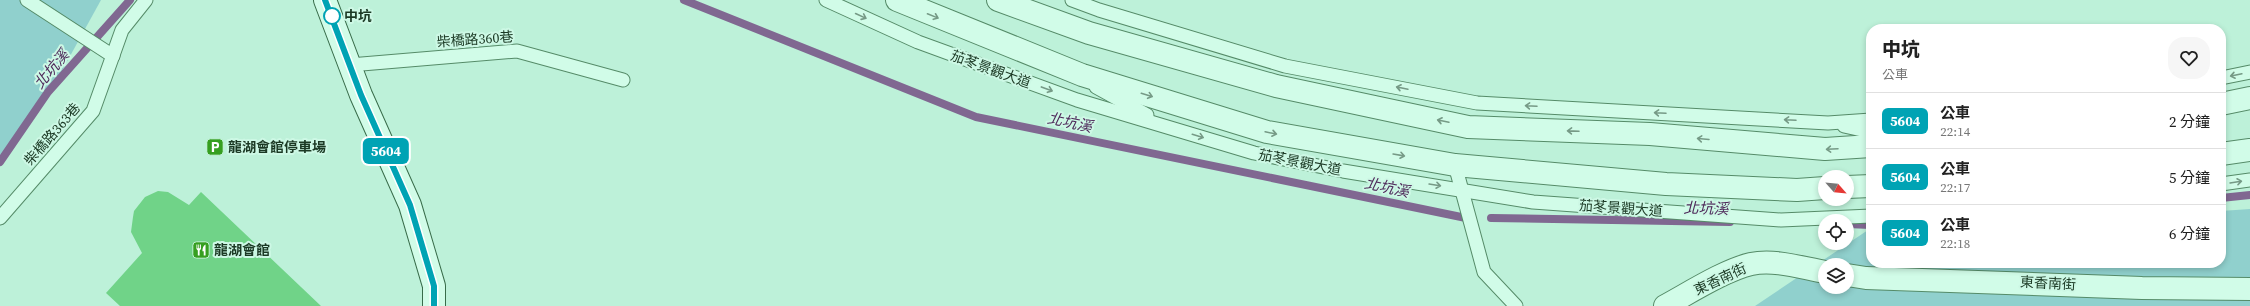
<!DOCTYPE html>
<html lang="zh-TW">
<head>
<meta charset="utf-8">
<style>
  body { margin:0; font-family:"Source Serif 4","Noto Sans TC",serif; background:#f6f6f6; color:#222; height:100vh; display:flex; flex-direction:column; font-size:15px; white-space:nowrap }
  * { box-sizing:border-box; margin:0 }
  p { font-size:13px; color:#767676 }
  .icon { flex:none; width:22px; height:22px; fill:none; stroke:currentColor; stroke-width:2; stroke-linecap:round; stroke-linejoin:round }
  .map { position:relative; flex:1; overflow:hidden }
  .panel { position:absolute; left:1866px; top:24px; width:360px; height:244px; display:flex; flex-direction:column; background:#fff; border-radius:16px; box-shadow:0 2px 6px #0003 }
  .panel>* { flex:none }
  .badge { padding:0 8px; border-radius:6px; font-size:14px; line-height:26px }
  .needle { width:26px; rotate:117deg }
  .tools { position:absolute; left:1818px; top:170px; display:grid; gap:8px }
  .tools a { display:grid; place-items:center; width:36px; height:36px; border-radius:50%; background:#fff; box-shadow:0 2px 6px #0003; font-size:20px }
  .map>.badge { position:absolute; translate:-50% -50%; box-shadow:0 0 0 2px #fff }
  .round { display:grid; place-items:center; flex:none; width:42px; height:42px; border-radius:16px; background:#f6f6f6 }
  .summary { display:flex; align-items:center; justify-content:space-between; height:68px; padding:0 16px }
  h1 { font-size:19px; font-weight:800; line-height:30px }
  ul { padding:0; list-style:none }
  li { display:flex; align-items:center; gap:12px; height:56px; padding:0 16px; border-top:1px solid #e0e0e0 }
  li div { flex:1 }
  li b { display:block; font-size:15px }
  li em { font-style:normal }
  li .badge { min-width:44px; font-weight:700; text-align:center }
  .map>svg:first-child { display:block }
  .green { fill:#90d0cd; fill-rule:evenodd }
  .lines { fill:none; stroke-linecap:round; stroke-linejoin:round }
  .stream { stroke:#806891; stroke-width:8 }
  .building { fill:#70d388 }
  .service-casing { stroke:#558b68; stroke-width:15 }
  .minor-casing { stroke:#558b68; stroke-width:24 }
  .tertiary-casing { stroke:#558b68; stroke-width:24 }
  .secondary-casing { stroke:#386c4a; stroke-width:24 }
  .service { stroke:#d1fce8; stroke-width:13 }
  .minor { stroke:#d1fce8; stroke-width:22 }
  .tertiary { stroke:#d1fce8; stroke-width:22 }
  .secondary { stroke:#d1fce8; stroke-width:22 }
  .oneway { stroke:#769a86 }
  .line-casing { stroke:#fff; stroke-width:9 }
  .line { stroke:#00a3b4; stroke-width:6 }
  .stop-dot { fill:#fff; stroke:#00a3b4; stroke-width:2 }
  .labels { text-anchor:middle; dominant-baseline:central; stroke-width:4; stroke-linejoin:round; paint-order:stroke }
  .stop-label { font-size:14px; font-weight:bold; fill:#1b3924; stroke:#cdf8e5; text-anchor:start }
  .street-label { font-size:14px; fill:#1b3924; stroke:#cdf8e5 }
  .poi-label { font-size:14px; font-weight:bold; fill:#1b3924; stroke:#cdf8e5; text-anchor:start }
  .water-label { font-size:15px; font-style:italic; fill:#4e295a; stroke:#cdf8e5 }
</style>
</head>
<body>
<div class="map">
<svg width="2250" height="306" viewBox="0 0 2250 306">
  <rect width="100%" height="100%" fill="#bdf1d9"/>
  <g class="green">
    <path d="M0 0H101L43 105 0 162Z"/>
    <path d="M2250 209V306H1755L1871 228V263H2221V211ZM1825 265H1847V287H1825Z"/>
  </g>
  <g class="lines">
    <g class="stream">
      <path d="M684 0 976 117 1466 218"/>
      <path d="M0 162 48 92 130 0"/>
      <path d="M2221 198 2250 195"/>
      <path d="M1491 218 1730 222"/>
      <path d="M1847 224 1871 225"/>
    </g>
  </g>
  <path class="building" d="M158 191 168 192 189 205 201 192 321 306H120L106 293 142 253 131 232 133 217 134 211 145 197Z"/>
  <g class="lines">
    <defs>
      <g id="service">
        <path d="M27 0 113 56"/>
        <path d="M826 0 918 42 1077 100 1254 153 1343 171 1533 202 1781 220 1871 216"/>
        <path d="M1072 0 1099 10 1285 66 1477 103 1828 123 1871 120"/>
        <path d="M350 65 517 51 623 80"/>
        <path d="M2221 78 2250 72"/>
        <path d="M1096 87 1147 115"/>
        <path d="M1844 126 1871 132"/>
        <path d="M1455 165 1484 272 1516 306"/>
        <path d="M2221 184 2250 180"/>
        <path d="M0 218 93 111 122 30 146 0"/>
      </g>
      <g id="minor">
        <path d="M1847 275 1866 278 2142 288 2250 289"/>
        <path d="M1665 306C1689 293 1725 270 1751 264 1775 259 1802 268 1825 272"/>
      </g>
      <g id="tertiary">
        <path d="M897 0 1082 75 1267 132 1455 165 1666 184 1797 190 1825 188"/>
        <path d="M998 0 1089 33 1276 86 1468 127 1650 134 1825 149 1871 146"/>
        <path d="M2221 104 2250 98"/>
        <path d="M2221 154 2250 150"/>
        <path d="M1847 187 1871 186"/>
      </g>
      <path id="secondary" d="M325 0 361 95 410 205 434 286V306"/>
    </defs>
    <use href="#service" class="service-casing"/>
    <use href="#minor" class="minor-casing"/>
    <use href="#tertiary" class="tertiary-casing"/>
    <use href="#secondary" class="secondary-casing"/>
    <use href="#service" class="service"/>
    <use href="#minor" class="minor"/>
    <use href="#tertiary" class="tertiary"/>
    <use href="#secondary" class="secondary"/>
  </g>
  <defs><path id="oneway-shaft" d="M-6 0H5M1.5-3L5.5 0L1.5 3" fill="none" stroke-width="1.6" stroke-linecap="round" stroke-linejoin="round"/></defs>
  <g class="oneway">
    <use href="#oneway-shaft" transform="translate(861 16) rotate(25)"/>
    <use href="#oneway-shaft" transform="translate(933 16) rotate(22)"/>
    <use href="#oneway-shaft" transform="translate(2236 75) rotate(168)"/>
    <use href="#oneway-shaft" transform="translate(1402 88) rotate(-168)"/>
    <use href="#oneway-shaft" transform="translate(1047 89) rotate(20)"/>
    <use href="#oneway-shaft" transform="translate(1147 95) rotate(17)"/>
    <use href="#oneway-shaft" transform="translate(1531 106) rotate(-177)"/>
    <use href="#oneway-shaft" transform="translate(1660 113) rotate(-177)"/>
    <use href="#oneway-shaft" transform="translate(1790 120) rotate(-177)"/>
    <use href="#oneway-shaft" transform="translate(1443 121) rotate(-168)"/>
    <use href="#oneway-shaft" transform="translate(1573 131) rotate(-178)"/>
    <use href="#oneway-shaft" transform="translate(1271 133) rotate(12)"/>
    <use href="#oneway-shaft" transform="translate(1198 136) rotate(17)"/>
    <use href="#oneway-shaft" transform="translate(1703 139) rotate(-175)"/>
    <use href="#oneway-shaft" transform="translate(1832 149) rotate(177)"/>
    <use href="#oneway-shaft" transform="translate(1399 155) rotate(10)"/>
    <use href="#oneway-shaft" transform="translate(2236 182) rotate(-9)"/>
    <use href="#oneway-shaft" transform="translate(1435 185) rotate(9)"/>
  </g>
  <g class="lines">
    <defs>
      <path id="line" d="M325 0 361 95 410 205 434 286V306"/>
    </defs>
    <use href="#line" class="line-casing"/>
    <use href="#line" class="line"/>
  </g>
  <defs>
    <symbol id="parking-square" viewBox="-11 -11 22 22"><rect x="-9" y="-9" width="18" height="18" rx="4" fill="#369f20" stroke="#cdf8e5"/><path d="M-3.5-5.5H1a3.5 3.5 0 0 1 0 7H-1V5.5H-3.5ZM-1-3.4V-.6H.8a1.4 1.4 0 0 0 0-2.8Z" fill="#fff"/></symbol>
    <symbol id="restaurant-square" viewBox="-11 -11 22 22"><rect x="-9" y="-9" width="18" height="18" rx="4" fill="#369f20" stroke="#cdf8e5"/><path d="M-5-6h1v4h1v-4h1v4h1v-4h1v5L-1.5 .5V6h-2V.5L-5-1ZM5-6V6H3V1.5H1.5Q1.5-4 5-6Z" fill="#fff"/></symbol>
  </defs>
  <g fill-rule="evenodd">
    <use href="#parking-square" x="205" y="137" width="20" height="20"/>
    <use href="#restaurant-square" x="191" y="240" width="20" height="20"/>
  </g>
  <circle class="stop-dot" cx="332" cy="16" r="8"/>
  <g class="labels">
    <g class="stop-label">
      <text x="344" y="16">中坑</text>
    </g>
    <g class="street-label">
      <text transform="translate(475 39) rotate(-4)">柴橋路360巷</text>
      <text transform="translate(991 69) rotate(20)">茄苳景觀大道</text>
      <text transform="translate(52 134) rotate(-49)">柴橋路363巷</text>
      <text transform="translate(1300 162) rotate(11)">茄苳景觀大道</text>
      <text transform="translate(1621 208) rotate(4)">茄苳景觀大道</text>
      <text transform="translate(1720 279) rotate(-25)">東香南街</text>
      <text transform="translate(2048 283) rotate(3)">東香南街</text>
    </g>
    <g class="poi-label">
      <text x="228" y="147">龍湖會館停車場</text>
      <text x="214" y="250">龍湖會館</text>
    </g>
    <g class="water-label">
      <text transform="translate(51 69) rotate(-50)">北坑溪</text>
      <text transform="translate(1070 122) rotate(12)">北坑溪</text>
      <text transform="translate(1387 187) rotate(12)">北坑溪</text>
      <text transform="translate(1706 208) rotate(1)">北坑溪</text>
    </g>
  </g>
</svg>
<div class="tools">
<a><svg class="needle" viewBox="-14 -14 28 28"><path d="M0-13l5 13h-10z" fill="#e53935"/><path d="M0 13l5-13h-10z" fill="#767676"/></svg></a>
<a><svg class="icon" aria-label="locate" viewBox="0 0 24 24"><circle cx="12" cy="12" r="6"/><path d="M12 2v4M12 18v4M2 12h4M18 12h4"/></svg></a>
<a><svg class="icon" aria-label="layers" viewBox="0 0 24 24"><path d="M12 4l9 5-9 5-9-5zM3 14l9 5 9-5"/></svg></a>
</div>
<b class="badge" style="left:386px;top:151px;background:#00a3b4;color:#fff">5604</b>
<section class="panel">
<div class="summary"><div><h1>中坑</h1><p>公車</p></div><a class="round"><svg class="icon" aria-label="heart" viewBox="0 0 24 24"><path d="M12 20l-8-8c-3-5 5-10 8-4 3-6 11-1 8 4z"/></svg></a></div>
<ul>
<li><span class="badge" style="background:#00a3b4;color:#fff">5604</span><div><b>公車</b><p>22:14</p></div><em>2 分鐘</em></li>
<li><span class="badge" style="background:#00a3b4;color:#fff">5604</span><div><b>公車</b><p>22:17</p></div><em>5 分鐘</em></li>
<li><span class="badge" style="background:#00a3b4;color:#fff">5604</span><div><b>公車</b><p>22:18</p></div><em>6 分鐘</em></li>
</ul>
</section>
</div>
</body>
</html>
